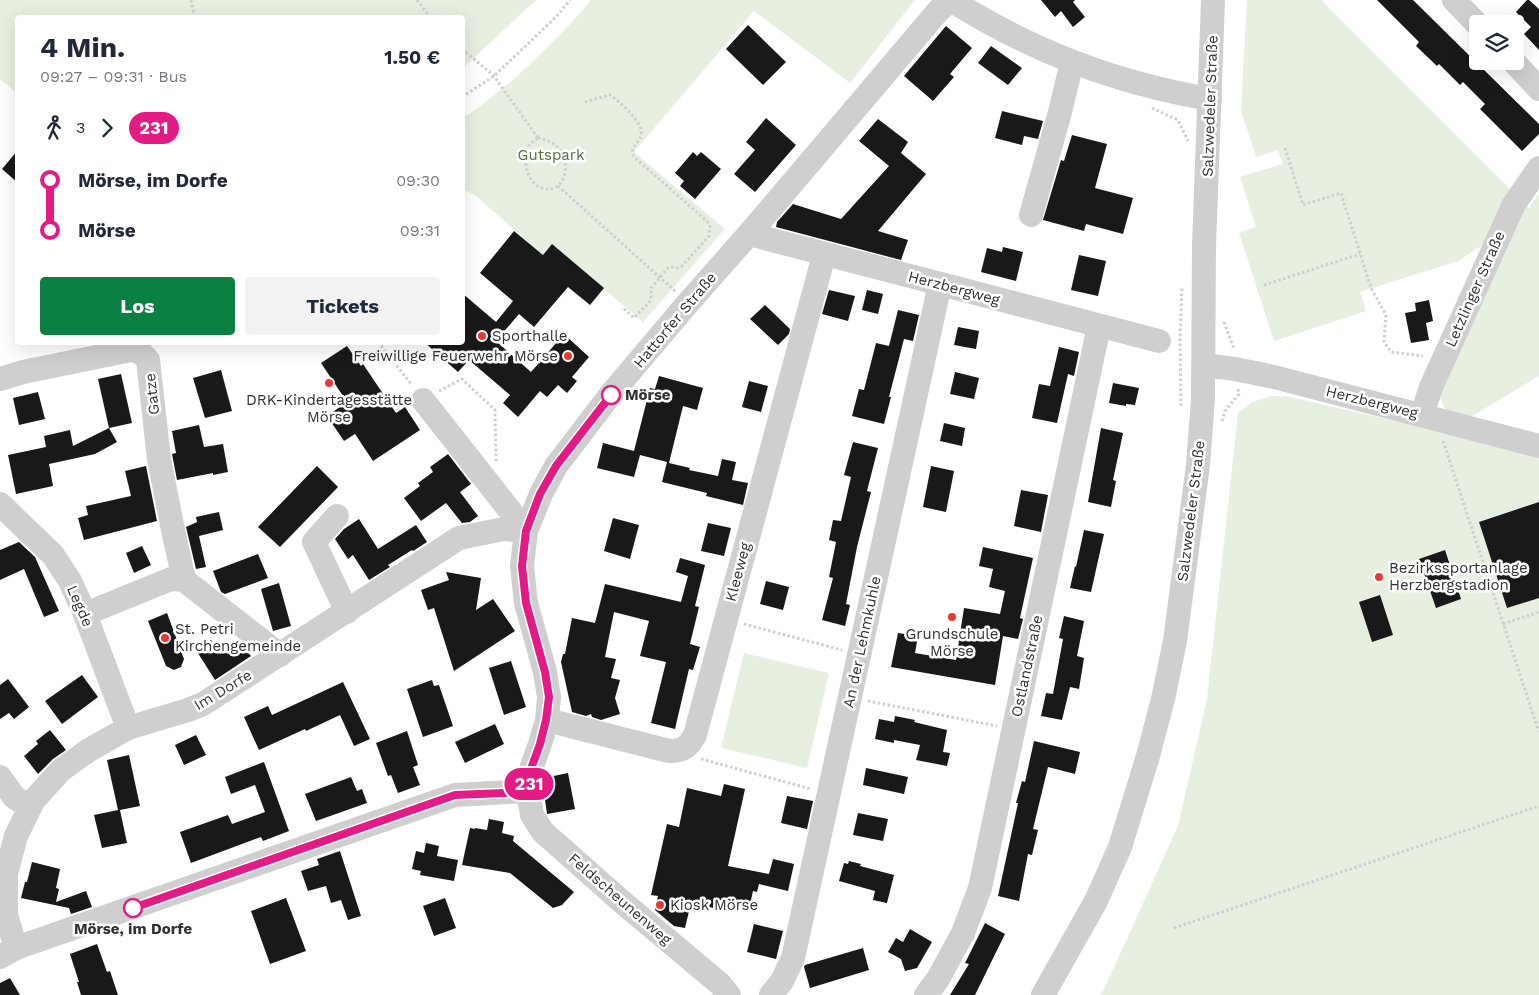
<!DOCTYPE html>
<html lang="de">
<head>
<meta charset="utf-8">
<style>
  body { margin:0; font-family:"Work Sans",sans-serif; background:#f2f2f3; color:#1f2937; height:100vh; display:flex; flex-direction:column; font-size:19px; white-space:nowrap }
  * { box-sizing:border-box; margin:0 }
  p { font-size:16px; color:#747a83 }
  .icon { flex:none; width:28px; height:28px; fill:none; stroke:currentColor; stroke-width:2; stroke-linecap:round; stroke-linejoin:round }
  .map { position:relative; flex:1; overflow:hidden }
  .drawer { position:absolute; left:15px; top:15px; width:450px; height:330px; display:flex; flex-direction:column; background:#fff; border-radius:5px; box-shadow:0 5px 20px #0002 }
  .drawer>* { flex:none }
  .badge { padding:0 10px; border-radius:16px; font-size:18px; line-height:32px }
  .controls { position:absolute; left:1469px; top:15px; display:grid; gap:10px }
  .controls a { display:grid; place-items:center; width:55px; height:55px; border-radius:5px; background:#fff; box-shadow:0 5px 20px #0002; font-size:25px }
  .map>.badge { position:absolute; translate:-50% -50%; box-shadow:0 0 0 2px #fff }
  .legs { display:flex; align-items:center; gap:8px; height:55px; padding:0 25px; font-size:16px }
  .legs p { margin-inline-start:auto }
  .headline { display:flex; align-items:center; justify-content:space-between; height:85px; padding:0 25px }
  h1 { font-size:28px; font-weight:700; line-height:38px }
  .primary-button { display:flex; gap:10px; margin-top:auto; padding:10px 25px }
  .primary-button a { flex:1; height:58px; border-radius:5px; background:#0b8043; color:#fff; font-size:20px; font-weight:700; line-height:58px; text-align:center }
  .primary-button a+a { background:#f2f2f3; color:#1f2937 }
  ul { padding:0 25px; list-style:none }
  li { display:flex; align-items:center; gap:18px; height:50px; font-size:19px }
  li i { display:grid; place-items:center; width:8px; height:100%; margin:0 6px; background:currentColor }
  li i::after { content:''; width:12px; height:12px; margin:-6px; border:4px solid; border-radius:50%; background:#fff }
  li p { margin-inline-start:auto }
  li:first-child i { background:linear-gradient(#0000 50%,currentColor 0) }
  li:last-child i { background:linear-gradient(currentColor 50%,#0000 0) }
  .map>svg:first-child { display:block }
  .green { fill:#e7efe0 }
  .building { fill:#191919 }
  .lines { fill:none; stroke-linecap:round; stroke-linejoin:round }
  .path { stroke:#cfcfcf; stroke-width:3; stroke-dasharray:2.5 2.5; stroke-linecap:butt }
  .minor { stroke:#cfcfcf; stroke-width:24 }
  .line-1-casing { stroke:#fff; stroke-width:11 }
  .line-1 { stroke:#e51b85; stroke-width:8 }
  .poi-dot { fill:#eb3832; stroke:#fff; stroke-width:2 }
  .stop-1-dot { fill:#fff; stroke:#e51b85; stroke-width:2.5 }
  .labels { text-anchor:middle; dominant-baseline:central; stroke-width:5; stroke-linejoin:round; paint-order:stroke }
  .street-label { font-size:15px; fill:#323232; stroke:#fff }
  .park-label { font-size:15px; fill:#4f703d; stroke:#fff }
  .poi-label { font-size:15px; fill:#323232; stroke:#fff; text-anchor:start }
  .stop-label { font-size:15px; font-weight:bold; fill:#323232; stroke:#fff; text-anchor:start }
</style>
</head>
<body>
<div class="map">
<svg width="1539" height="995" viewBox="0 0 1539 995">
  <rect width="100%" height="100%" fill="#fff"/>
  <g class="green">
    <path d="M0 0H536L463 68 462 18H18L17 93 0 79Z"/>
    <path d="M591 0H915L850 83 754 11 634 152 725 229 643 322 552 245 543 255 475 195 463 189 462 119C510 86 554 44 591 0Z"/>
    <path d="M1247 0H1322L1329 8 1529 208 1539 193V376L1469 418 1446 412 1439 393 1514 225 1458 261 1360 292 1366 311 1274 341 1239 233 1256 227 1240 177 1283 164 1278 150 1256 157 1241 111Z"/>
    <path d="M1271 396 1290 397 1539 454V995H1100L1106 985 1178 826 1207 699 1238 413 1252 402Z"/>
    <path d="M744 653 829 673 807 768 721 748Z"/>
  </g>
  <g class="building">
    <path d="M1041 0H1075L1073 2 1085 17 1073 27 1061 11 1055 17Z"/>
    <path d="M1377 0H1413L1539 124V134L1522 151 1480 109 1485 104 1463 82 1460 85 1439 64 1437 66 1416 46 1419 42Z"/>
    <path d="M1527 0H1529L1539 9V50L1524 34 1531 27 1516 12Z"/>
    <path d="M748 25 786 62 763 85 726 49Z"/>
    <path d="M946 26 972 48 950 74 954 77 933 101 904 76Z"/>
    <path d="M991 46 1022 68 1008 85 978 63Z"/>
    <path d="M1002 111 1043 121 1038 139 1024 136 1022 145 995 138Z"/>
    <path d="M766 118 796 145 755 192 734 174 755 150 746 142Z"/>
    <path d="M878 119 908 142 901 153 926 174 878 231 908 240 901 260 776 227 777 222 793 204 841 219 889 166 859 141Z"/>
    <path d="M1072 135 1107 144 1095 188 1133 198 1123 234 1086 224 1084 231 1043 220 1061 160 1064 161Z"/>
    <path d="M18 150V183L2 169Z"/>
    <path d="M693 152 697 156 701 152 721 169 695 199 680 186 684 181 675 173Z"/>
    <path d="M514 231 543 255 552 244 604 288 590 305 568 287 534 327 519 314 496 341 531 372 564 334 589 357 572 377 577 381 567 393 558 385 547 397 540 391 518 417 503 403 510 395 469 360 458 372 424 342H462V293L496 322 513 301 480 273Z"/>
    <path d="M1003 247 1023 252 1016 281 981 272 987 248 1002 252Z"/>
    <path d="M1079 255 1106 261 1098 296 1071 290Z"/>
    <path d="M829 290 855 296 848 321 822 314Z"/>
    <path d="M867 290 883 294 878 314 862 310Z"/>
    <path d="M1429 300 1433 321 1426 323 1429 340 1411 343 1405 313 1416 311 1415 303Z"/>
    <path d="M765 305 790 329 789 334 778 345 750 319Z"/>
    <path d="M898 310 919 315 913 341 904 339 889 397H891L884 424 852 416 859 389 864 390 876 343 889 346Z"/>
    <path d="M958 327 979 331 976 349 954 345Z"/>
    <path d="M347 346 361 366 363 364 396 413 405 407 420 430 373 461 355 434 344 441 327 416 347 402 321 363Z"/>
    <path d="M1059 347 1079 352 1074 376 1068 374 1057 423 1032 418 1039 384 1050 386Z"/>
    <path d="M221 370 232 411 205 418 193 378Z"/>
    <path d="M955 372 979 378 974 399 950 394Z"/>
    <path d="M121 374 132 423 109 428 98 379Z"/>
    <path d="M659 376 703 388 697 410 683 406 669 463 690 468 689 470 718 476 722 459 736 462 732 480 748 483 743 505 706 496 707 493 662 482 667 462 640 455 634 477 597 468 603 443 634 451 650 388 655 389Z"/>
    <path d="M749 381 768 386 761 412 742 407Z"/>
    <path d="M1113 383 1139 388 1135 405 1126 404V406L1109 403Z"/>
    <path d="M38 392 45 419 19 425 13 398Z"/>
    <path d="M944 423 965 428 962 446 940 441Z"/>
    <path d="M199 425 204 447 223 444 228 472 213 475V473L177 480 172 454 176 453 172 431Z"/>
    <path d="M109 428 117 442 95 454 49 464 53 486 16 494 8 455 46 447 44 436 70 430 73 446Z"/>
    <path d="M1101 428 1123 433 1113 480 1116 481 1111 507 1088 502Z"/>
    <path d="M853 442 878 448 867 491 871 492 857 547 846 604 850 605 845 626 822 620 833 578 829 577 836 542 829 540 833 520 841 521 851 477 844 475Z"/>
    <path d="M448 454 471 484 460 492 478 516 470 522 462 523 446 503 421 521 404 498 420 486 418 483 433 472 430 467Z"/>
    <path d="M146 466 157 521 84 540 78 518 88 515 86 506 131 496 125 471Z"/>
    <path d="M317 466 338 487 280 547 258 527Z"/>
    <path d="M931 466 954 471 946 512 923 507Z"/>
    <path d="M1021 490 1048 495 1041 532 1014 526Z"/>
    <path d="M1539 502V598L1507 608 1479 522Z"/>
    <path d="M219 512 223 530 199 536 206 567 196 569 186 527 197 522 196 517Z"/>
    <path d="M613 518 639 525 630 559 604 551Z"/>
    <path d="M359 519 378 549 416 525 427 542 413 551 412 550 388 565 390 567 369 580 353 555 348 559 335 539 344 529Z"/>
    <path d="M708 523 731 528 724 556 701 551Z"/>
    <path d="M1084 530 1104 534 1091 592 1070 588 1075 566 1076 567Z"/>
    <path d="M19 542 35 557 59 611 44 617 24 569 0 580V550Z"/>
    <path d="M142 546 151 565 134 573 126 553Z"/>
    <path d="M983 547 1033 558 1020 618 1023 619 1018 639 1003 636 995 685 891 667 898 633 918 636 915 653 956 660 964 608 1000 614 1005 591 989 587 993 569 979 566Z"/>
    <path d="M1445 550 1461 599 1436 608 1419 559Z"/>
    <path d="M258 554 268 578 225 594 221 592 213 571Z"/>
    <path d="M680 558 705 565 695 606 699 607 690 644 700 647 693 670 689 669 675 729 651 723 666 662 640 656 649 621 614 612 605 657 616 659 611 678 620 680 615 698 620 714 601 720 592 717 591 714 586 716 572 712 561 662 563 654H565L572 618 595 623 605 584 681 602 688 576 676 572Z"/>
    <path d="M446 572 481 578 476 610 493 599 515 631 454 671 434 608 428 610 421 590 449 580Z"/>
    <path d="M766 581 789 587 783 610 760 604Z"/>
    <path d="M279 583 291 626 273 631 261 589Z"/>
    <path d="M1380 595 1393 635 1372 642 1359 602Z"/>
    <path d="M167 613 184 659 181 667 174 670 166 666 148 621Z"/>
    <path d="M1064 616 1084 621 1077 656 1084 658 1079 689 1070 687 1062 720 1041 716 1046 693 1053 694 1063 639 1059 638Z"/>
    <path d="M211 640 220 654 239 641 251 656 215 680 196 650Z"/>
    <path d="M511 661 526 707 504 715 489 668Z"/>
    <path d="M82 675 98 697 62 724 45 701Z"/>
    <path d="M8 679 29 707 14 719 9 713 0 719V685Z"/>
    <path d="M432 680 434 686 439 685 453 726 423 737 407 689Z"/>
    <path d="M343 682 370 739 354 746 340 715 306 731 305 729 259 750 244 717 268 706 272 715Z"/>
    <path d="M895 716 915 720 914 722 947 730 943 752 950 753 947 766 916 760 920 745 894 740V743L875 739 879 719 894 722Z"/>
    <path d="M495 724 504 744 465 763 455 742Z"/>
    <path d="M50 730 66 750 53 759 38 774 24 756 38 744 36 741Z"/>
    <path d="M407 731 418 765 413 767 420 785 398 793 391 775 388 776 376 743Z"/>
    <path d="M196 735 206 755 184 765 175 745Z"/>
    <path d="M1034 741 1080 752 1075 774 1048 767 1033 829 1038 830 1032 855 1028 854 1019 901 998 896 1018 803H1016L1022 781 1025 782Z"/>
    <path d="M129 755 140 806 120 810 127 843 102 848 94 815 118 810 107 760Z"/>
    <path d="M264 762 289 831 263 841 261 837 191 863 180 832 228 815 232 824 265 812 255 785 231 794 225 777Z"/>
    <path d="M866 768 908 777 904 794 863 785Z"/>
    <path d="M568 773 575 809 547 814 543 786 544 778Z"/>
    <path d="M351 777 357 791 362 789 367 803 316 821 305 794Z"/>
    <path d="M724 784 745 789 728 866 769 874 773 859 794 864 788 891 759 884 757 892 753 891 749 909 719 903 718 909 691 903 685 928 674 926 655 910 658 896 651 895 667 824 679 827 687 788 721 796Z"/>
    <path d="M787 796 813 801 807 829 781 823Z"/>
    <path d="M858 813 888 819 883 841 853 835Z"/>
    <path d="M489 819 504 822 502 833 514 836 513 841 574 892 562 905 553 908 510 873 462 865 470 828 475 829V828L487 830Z"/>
    <path d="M426 843 439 846 437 856 458 860 454 881 420 875 421 871 412 869 416 851 424 853Z"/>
    <path d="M340 851 361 916 348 920 341 900 331 903 326 886 308 891 301 871 319 865 317 859Z"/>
    <path d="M849 861 861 864 860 866 894 875 887 903 873 900 875 891 839 881 844 863 848 864Z"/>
    <path d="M32 862 60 869 56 888 59 889 56 902 86 891 92 907 71 914 69 908 21 898 25 882H27Z"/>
    <path d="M286 898 306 951 270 964 251 911Z"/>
    <path d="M445 898 456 928 434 936 423 906Z"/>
    <path d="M985 923 1005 934 975 995H950L969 964 965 963Z"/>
    <path d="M754 924 783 931 776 959 747 952Z"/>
    <path d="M910 929 932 942 917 968 905 971 901 959 888 952 896 938 903 942Z"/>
    <path d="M97 944 107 972 110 971 118 995H81L77 982H79L70 954Z"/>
    <path d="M863 948 869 970 810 988 804 967 805 965Z"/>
    <path d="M10 978 20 995H0V983Z"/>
  </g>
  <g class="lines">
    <g class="path">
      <path d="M191 0 195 18"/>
      <path d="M417 0 431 18"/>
      <path d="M462 49 494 76 538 138"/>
      <path d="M462 97 494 76 556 17 570 0"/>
      <path d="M585 102 610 95C619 101 645 123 641 136 638 144 629 148 634 157L707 221 710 227 709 236 682 266 678 268 671 267 668 268 651 288V300L634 318 622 307"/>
      <path d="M1152 108 1178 120 1188 141"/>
      <path d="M538 138C550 141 560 145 564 158 569 173 561 194 542 188 528 184 522 161 527 148 529 144 534 141 538 138Z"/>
      <path d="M1285 148 1303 205 1341 193 1371 288 1386 315 1384 342 1391 352 1423 356"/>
      <path d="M558 186 675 291"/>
      <path d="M1264 285 1360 254"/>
      <path d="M1224 322 1234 349"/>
      <path d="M378 342 412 385"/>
      <path d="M439 391 462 379 495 410 496 462"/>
      <path d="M1181 406 1180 340 1182 287"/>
      <path d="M1222 421 1225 411 1239 394 1238 388"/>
      <path d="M1443 441 1539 732"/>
      <path d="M744 624 842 650"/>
      <path d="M1503 624 1539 612"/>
      <path d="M868 701 997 726"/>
      <path d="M701 759 811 789"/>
      <path d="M1174 928 1539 806"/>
    </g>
    <g class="minor">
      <path d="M951 0C1032 51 1115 83 1210 99"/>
      <path d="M1454 0 1478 25"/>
      <path d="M1513 61 1539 89"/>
      <path d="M1031 215 1060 112 1072 62"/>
      <path d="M749 234 1159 341"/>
      <path d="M1204 365 1235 369 1274 377 1539 446"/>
      <path d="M0 379 23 372 131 350 140 352 148 360 159 459 173 530 184 580"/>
      <path d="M423 400 526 531"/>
      <path d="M1422 415 1431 387 1514 204 1539 168"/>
      <path d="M0 504 53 555 70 581 85 614 128 728"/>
      <path d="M337 516 314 542 347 612"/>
      <path d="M85 614 171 579 184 580 280 655"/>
      <path d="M547 720 669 751C684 751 688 747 695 735L824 255"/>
      <path d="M0 777 14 797 30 807"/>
      <path d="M16 948 6 915V874L16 836 33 801 61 770 89 750 128 728 188 710 203 704 459 538 504 529 526 531"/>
      <path d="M0 957 16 948 455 795 528 791"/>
      <path d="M729 995 720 984 621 901 543 832 532 815 528 791 532 766 540 744 547 720 549 697 545 672 526 603 522 566 526 531 541 494 556 466 611 394 688 303 749 234 939 10 951 0"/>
      <path d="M771 995 782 981 793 958 940 284"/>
      <path d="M926 995 938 979 963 933 980 888 1099 326"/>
      <path d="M1043 995 1096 901 1120 847 1148 756 1163 699 1175 641 1198 465 1203 399 1204 246 1213 0"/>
    </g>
  </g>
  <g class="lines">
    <defs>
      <path id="line-1" d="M133 908 455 795 528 792 532 766 540 744 546 720 549 697 545 672 526 603 522 566 526 531 540 494 556 466 611 395"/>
    </defs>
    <use href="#line-1" class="line-1-casing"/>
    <use href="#line-1" class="line-1"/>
  </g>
  <g class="poi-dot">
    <circle cx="482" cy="336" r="5"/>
    <circle cx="568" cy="356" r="5"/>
    <circle cx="329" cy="383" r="5"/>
    <circle cx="1379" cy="577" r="5"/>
    <circle cx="952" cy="617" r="5"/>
    <circle cx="165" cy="638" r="5"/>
    <circle cx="660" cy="905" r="5"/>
  </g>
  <g class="stop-1-dot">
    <circle cx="611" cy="395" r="9"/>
    <circle cx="133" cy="908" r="9"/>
  </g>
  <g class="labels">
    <g class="street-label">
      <text transform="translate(1210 106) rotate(-88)">Salzwedeler Straße</text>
      <text transform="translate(954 288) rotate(15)">Herzbergweg</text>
      <text transform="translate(1475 289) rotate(-66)">Letzlinger Straße</text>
      <text transform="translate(675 320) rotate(-50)">Hattorfer Straße</text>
      <text transform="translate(152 394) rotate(-96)">Gatze</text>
      <text transform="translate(1372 402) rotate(14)">Herzbergweg</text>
      <text transform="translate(1191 511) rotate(-83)">Salzwedeler Straße</text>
      <text transform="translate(738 572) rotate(-75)">Kleeweg</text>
      <text transform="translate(80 606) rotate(66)">Legde</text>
      <text transform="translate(862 642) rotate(-78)">An der Lehmkuhle</text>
      <text transform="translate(1027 666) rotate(-78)">Ostlandstraße</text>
      <text transform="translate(223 690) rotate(-31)">Im Dorfe</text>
      <text transform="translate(620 899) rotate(41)">Feldscheunenweg</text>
    </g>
    <g class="park-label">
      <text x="551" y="155">Gutspark</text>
    </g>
    <g class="poi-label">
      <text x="492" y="336">Sporthalle</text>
      <text x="558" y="356" text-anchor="end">Freiwillige Feuerwehr Mörse</text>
      <text x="329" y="400" text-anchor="middle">DRK-Kindertagesstätte<tspan x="329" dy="17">Mörse</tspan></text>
      <text x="1389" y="568">Bezirkssportanlage<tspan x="1389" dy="17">Herzbergstadion</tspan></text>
      <text x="175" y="629">St. Petri<tspan x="175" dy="17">Kirchengemeinde</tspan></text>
      <text x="952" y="634" text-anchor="middle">Grundschule<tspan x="952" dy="17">Mörse</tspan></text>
      <text x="670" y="905">Kiosk Mörse</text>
    </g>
    <g class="stop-label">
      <text x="625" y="395">Mörse</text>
      <text x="133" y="929" text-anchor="middle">Mörse, im Dorfe</text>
    </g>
  </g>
</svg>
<div class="controls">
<a><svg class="icon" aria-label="layers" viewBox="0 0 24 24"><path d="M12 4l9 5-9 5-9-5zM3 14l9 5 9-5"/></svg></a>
</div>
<b class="badge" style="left:529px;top:784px;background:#e51b85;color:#fff">231</b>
<section class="drawer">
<div class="headline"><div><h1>4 Min.</h1><p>09:27 – 09:31 · Bus</p></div><b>1.50 €</b></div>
<div class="legs"><svg class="icon" aria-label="walk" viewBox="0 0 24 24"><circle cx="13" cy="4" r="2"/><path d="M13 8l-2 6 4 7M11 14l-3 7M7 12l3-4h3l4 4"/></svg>3<svg class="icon" aria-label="forward" viewBox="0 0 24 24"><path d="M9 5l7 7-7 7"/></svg><b class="badge" style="background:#e51b85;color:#fff">231</b></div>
<ul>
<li><i style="color:#e51b85"></i><b>Mörse, im Dorfe</b><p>09:30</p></li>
<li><i style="color:#e51b85"></i><b>Mörse</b><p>09:31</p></li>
</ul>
<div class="primary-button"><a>Los</a><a>Tickets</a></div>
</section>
</div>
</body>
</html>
